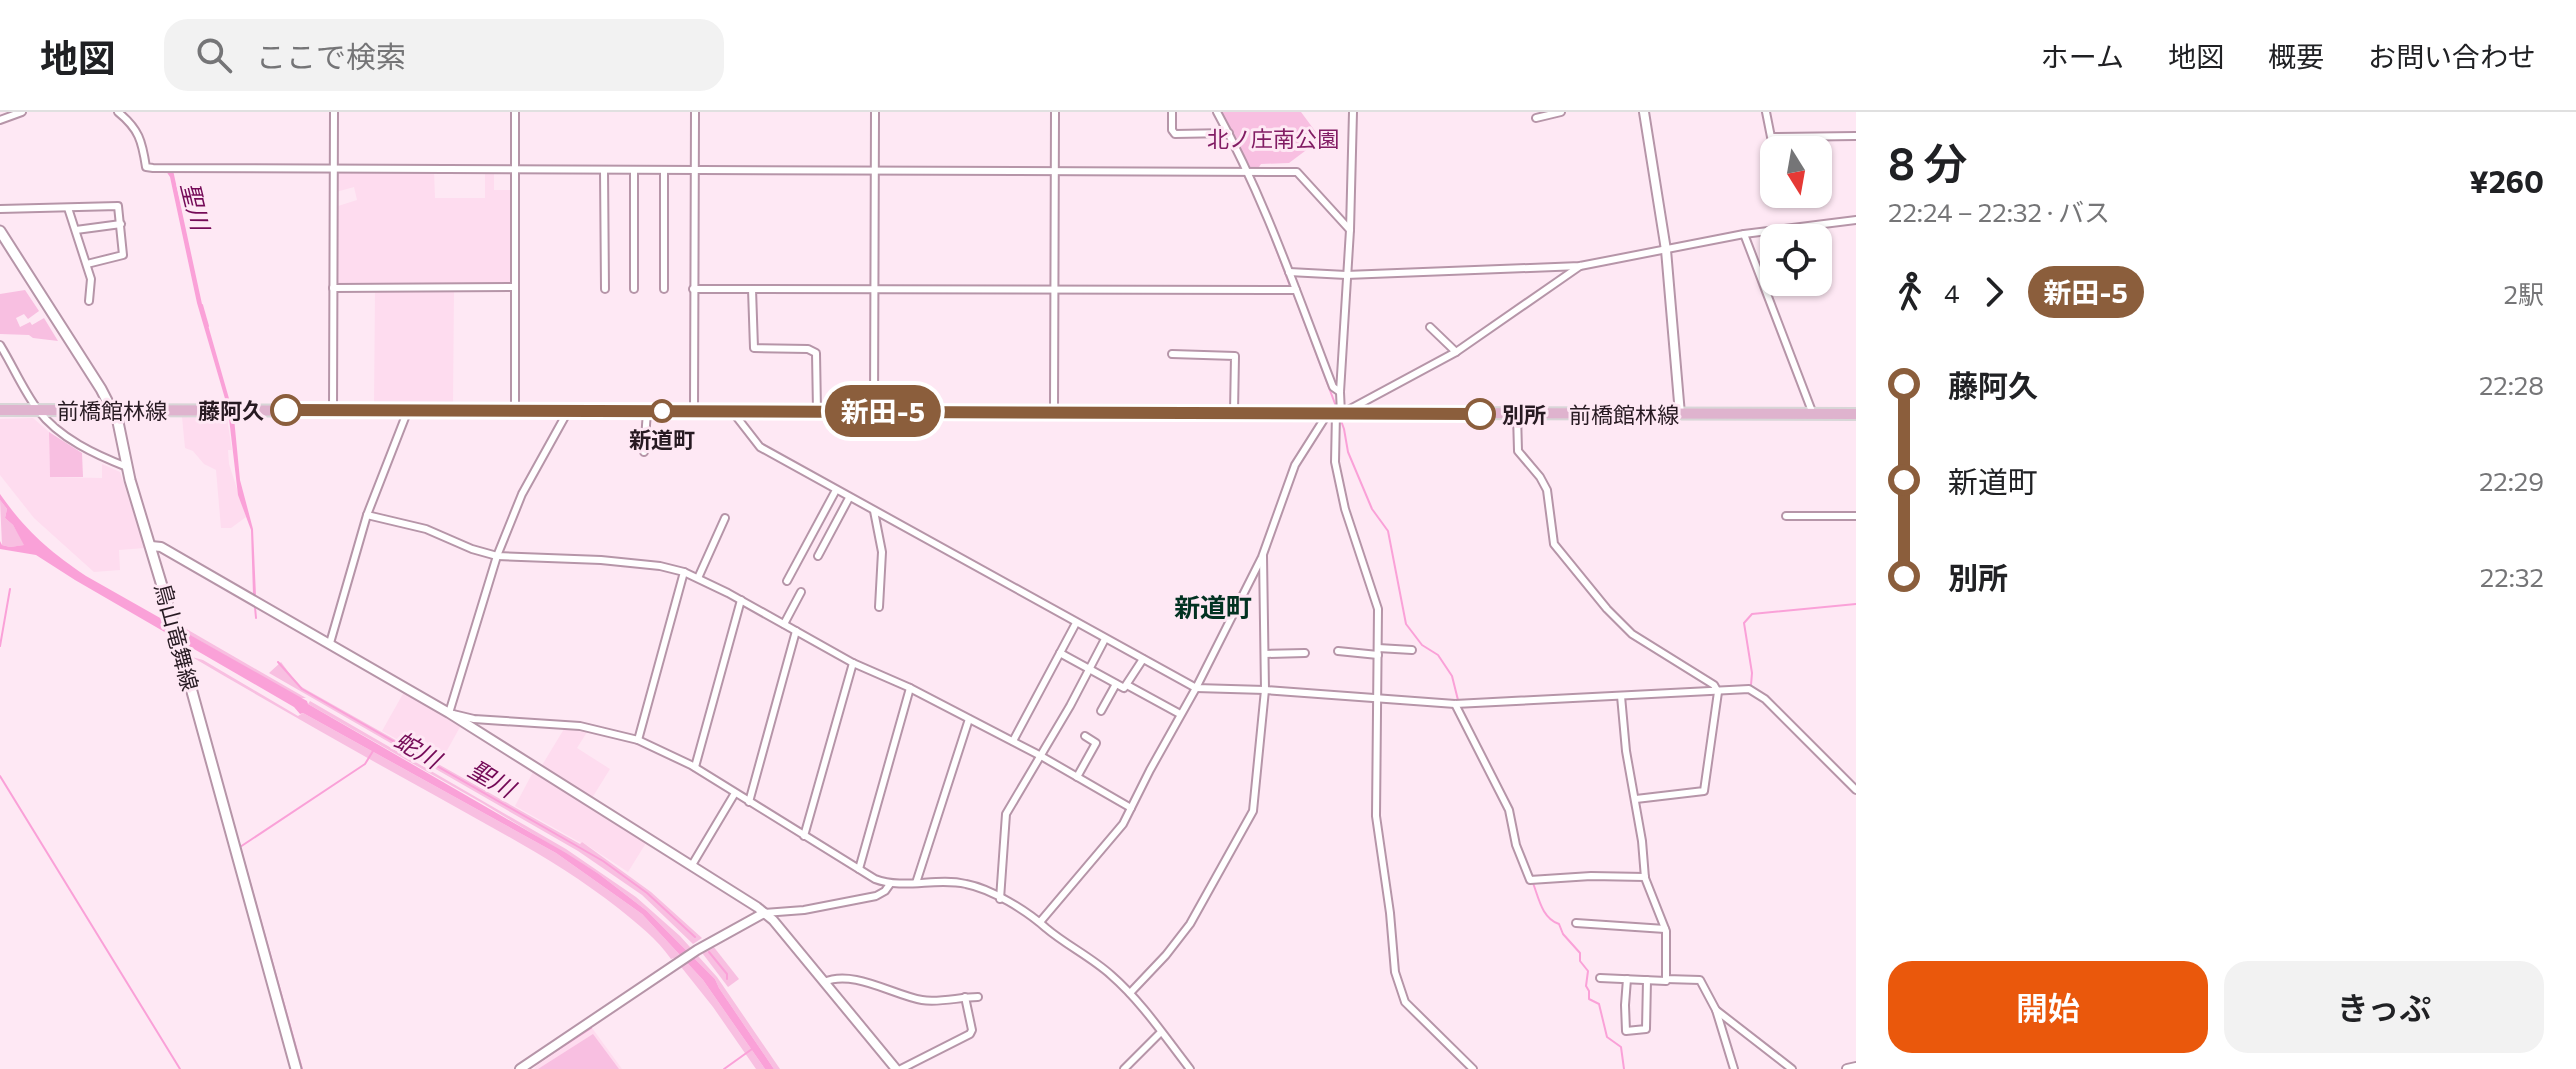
<!DOCTYPE html>
<html lang="ja">
<head>
<meta charset="utf-8">
<style>
  body { margin:0; font-family:Commissioner,"Noto Sans JP",sans-serif; background:#f2f2f2; color:#202124; height:100vh; display:flex; flex-direction:column; font-size:30px; white-space:nowrap }
  * { box-sizing:border-box; margin:0 }
  p { font-size:26px; color:#757577 }
  .icon { flex:none; width:44px; height:44px; fill:none; stroke:currentColor; stroke-width:2; stroke-linecap:round; stroke-linejoin:round }
  .map { position:relative; flex:1; overflow:hidden }
  .drawer { display:flex; flex-direction:column; background:#fff; width:720px }
  .drawer>* { flex:none }
  .badge { padding:0 16px; border-radius:26px; font-size:28px; line-height:52px }
  .needle { width:52px; rotate:169deg }
  .fabs { position:absolute; left:1760px; top:24px; display:grid; gap:16px }
  .fabs a { display:grid; place-items:center; width:72px; height:72px; border-radius:16px; background:#fff; box-shadow:0 2px 6px #0004; font-size:40px }
  .map>.badge { position:absolute; translate:-50% -50%; box-shadow:0 0 0 4px #fff }
  .legs { display:flex; align-items:center; gap:12px; height:88px; padding:0 32px; font-size:26px }
  .legs p { margin-inline-start:auto }
  .overview { display:flex; align-items:center; justify-content:space-between; height:136px; padding:0 32px }
  h1 { font-size:44px; font-weight:600; line-height:60px }
  .primary-button { display:flex; gap:16px; margin-top:auto; padding:16px 32px }
  .primary-button a { flex:1; height:92px; border-radius:24px; background:#ea580c; color:#fff; font-size:32px; font-weight:600; line-height:92px; text-align:center }
  .primary-button a+a { background:#f2f2f2; color:#202124 }
  ul { padding:0 32px; list-style:none }
  li { display:flex; align-items:center; gap:28px; height:96px; font-size:30px }
  li i { display:grid; place-items:center; width:12px; height:100%; margin:0 10px; background:currentColor }
  li i::after { content:''; width:20px; height:20px; margin:-10px; border:6px solid; border-radius:50%; background:#fff }
  li p { margin-inline-start:auto }
  li:first-child i { background:linear-gradient(#0000 50%,currentColor 0) }
  li:last-child i { background:linear-gradient(currentColor 50%,#0000 0) }
  header { display:flex; align-items:center; gap:48px; box-sizing:border-box; height:112px; padding:0 40px; background:#fff; border-bottom:2px solid #e0e0e0 }
  header strong { font-size:38px }
  nav { display:flex; gap:44px; margin-inline-start:auto; font-size:28px }
  .search { width:560px; height:72px; background:#f2f2f2; display:flex; align-items:center; gap:20px; box-sizing:border-box; padding:0 28px; border-radius:24px; color:#757577; font-size:30px }
  main { display:flex; flex:1; min-height:0 }
  .map>svg:first-child { display:block }
  .built { fill:#fedcef }
  .green { fill:#f8bfe1 }
  .water { fill:#faa1d8 }
  .lines { fill:none; stroke-linecap:round; stroke-linejoin:round }
  .stream { stroke:#faa1d8; stroke-width:2 }
  .minor-casing { stroke:#b695a8; stroke-width:10 }
  .tertiary-casing { stroke:#b695a8; stroke-width:12 }
  .secondary-casing { stroke:#b695a8; stroke-width:13 }
  .primary-casing { stroke:#d8d6d7; stroke-width:14 }
  .minor { stroke:#fff; stroke-width:6 }
  .tertiary { stroke:#fff; stroke-width:8 }
  .secondary { stroke:#fff; stroke-width:9 }
  .primary { stroke:#dfb3ce; stroke-width:10 }
  .line-1-casing { stroke:#fff; stroke-width:18 }
  .line-1 { stroke:#8b5e3c; stroke-width:12 }
  .stop-1-dot { fill:#fff; stroke:#8b5e3c; stroke-width:4 }
  .labels { text-anchor:middle; dominant-baseline:central; stroke-width:6; stroke-linejoin:round; paint-order:stroke }
  .park-label { font-size:22px; fill:#821d64; stroke:#fee8f4 }
  .street-label { font-size:22px; fill:#271a22; stroke:#fee8f4 }
  .stop-label { font-size:22px; font-weight:bold; fill:#271a22; stroke:#fee8f4; text-anchor:end }
  .water-label { font-size:24px; font-style:italic; fill:#740a57; stroke:#fee8f4 }
  .quarter-label { font-size:26px; font-weight:bold; fill:#023221; stroke:#fee8f4 }
</style>
</head>
<body>
<header>
<strong>地図</strong>
<div class="search"><svg class="icon" aria-label="search" viewBox="0 0 24 24"><circle cx="10" cy="10" r="6"/><path d="M15 15l6 6"/></svg>ここで検索</div>
<nav><a>ホーム</a><a>地図</a><a>概要</a><a>お問い合わせ</a></nav>
</header>
<main>
<div class="map">
<svg width="1856" height="957" viewBox="0 0 1856 957">
  <rect width="100%" height="100%" fill="#fee8f4"/>
  <g class="built">
    <path d="M338 59H434L435 86H485V60H494V78H512L510 172H434V179L454 178 453 292H374L375 179 336 173 335 95 357 88 354 75 336 80Z"/>
    <path d="M182 305 227 306 232 338H228L229 352 246 405 231 416H221L216 358 204 352 193 339 185 336Z"/>
    <path d="M33 306 49 320 50 365 102 366V352L120 360 145 436 119 438 120 458 94 460 34 406 0 363V307Z"/>
    <path d="M404 580 460 615 440 651 382 619Z"/>
    <path d="M564 617 587 620 577 636 610 657 592 686 541 655Z"/>
    <path d="M533 660 646 731 628 760 582 730 581 731 515 694Z"/>
    <path d="M592 916 622 957H534L537 953Z"/>
  </g>
  <g class="green">
    <path d="M1220 0H1301L1321 27 1289 51 1261 52 1257 58 1250 56Z"/>
    <path d="M25 178 39 199 28 207 24 202 16 206 20 215 30 210 32 213 44 206 58 229 33 226 29 223 0 222V182Z"/>
    <path d="M49 320 82 341 83 365H50Z"/>
    <path d="M0 388 7 397 5 406 13 413 25 433 10 435 2 433Z"/>
    <path d="M183 515 306 586H300L186 521Z"/>
    <path d="M192 545 203 548 298 604 303 601 556 741 642 802 703 868 765 957H756L713 895 674 846 671 847C657 827 638 812 618 796 562 752 498 719 436 684 354 639 272 592 192 545Z"/>
    <path d="M281 550 298 573 580 732 582 730 651 780 702 826 693 832 642 783 578 739 269 561Z"/>
    <path d="M310 589 566 737 636 785 680 824 717 865 780 957H774L719 876 715 867 647 799 599 762 482 691 308 592Z"/>
    <path d="M709 834H713L739 867 728 875 703 842 702 839Z"/>
    <path d="M593 922 619 957H538Z"/>
  </g>
  <g class="water">
    <path d="M173 58 202 192 230 290H226L197 191 170 65 166 59Z"/>
    <path d="M229 306H234L240 368 253 417 256 484 253 483 251 418 238 383Z"/>
    <path d="M0 382C26 419 49 439 86 464L307 589 308 592 566 741 599 762 647 799 715 867 719 876 774 957H765L703 868 642 802 556 741 303 601 300 602 294 595 75 468 36 443 0 437V429L2 433 10 435 24 433 13 413 5 406 7 397 0 388Z"/>
  </g>
  <g class="lines">
    <g class="stream">
      <path d="M1267 113 1290 174"/>
      <path d="M1293 180 1337 297"/>
      <path d="M202 193 208 214"/>
      <path d="M1339 303 1344 317 1348 340 1372 397 1388 419 1406 512 1422 533 1438 543 1452 564 1458 588"/>
      <path d="M255 495 256 506"/>
      <path d="M0 534 10 477"/>
      <path d="M278 550 302 577 603 749 647 781 695 825"/>
      <path d="M1751 573 1752 561 1744 511 1752 502 1856 492"/>
      <path d="M0 664 180 957"/>
      <path d="M1533 771C1539 787 1542 806 1559 812L1563 822 1580 841V849L1588 859 1586 874 1589 879V887L1599 892 1607 925 1621 935 1624 957"/>
      <path d="M709 840 727 862V867"/>
      <path d="M302 957 240 735 365 652 373 639"/>
      <path d="M528 957 591 916"/>
      <path d="M724 957 752 937"/>
    </g>
    <defs>
      <g id="minor">
        <path d="M118 0C139 17 142 29 146 55L153 56 1297 60 1350 118"/>
        <path d="M1172 0V18L1175 22 1229 21"/>
        <path d="M1217 0C1265 87 1297 182 1333 275L1340 280"/>
        <path d="M1353 0 1350 118 1340 280 1341 302 1456 240 1580 154"/>
        <path d="M1766 0 1771 25 1856 24"/>
        <path d="M1536 6 1561 0"/>
        <path d="M0 8 22 0"/>
        <path d="M604 58 605 177"/>
        <path d="M634 58V177"/>
        <path d="M664 58V177"/>
        <path d="M68 96 91 167 89 189"/>
        <path d="M0 97 118 94 123 143 87 152"/>
        <path d="M76 118 121 112"/>
        <path d="M1744 122 1813 302"/>
        <path d="M1289 160 1346 163 1580 154 1744 122 1856 108"/>
        <path d="M333 176 514 175"/>
        <path d="M693 177 1296 178"/>
        <path d="M752 177 754 236 808 237 816 241 817 299"/>
        <path d="M1430 215 1456 240"/>
        <path d="M0 233C13 254 23 278 38 298 59 326 96 343 127 355"/>
        <path d="M1172 242 1235 244 1234 300"/>
        <path d="M333 299 334 0"/>
        <path d="M515 299V0"/>
        <path d="M568 299 522 382 497 444 449 601 474 607 580 614 638 628 691 653 875 767C904 778 936 765 966 772 992 777 1027 799 1046 816 1066 833 1091 845 1111 863 1142 890 1165 925 1190 957"/>
        <path d="M694 299 695 0"/>
        <path d="M732 299 760 335 1196 576 1265 578 1455 592 1749 577 1765 587 1856 678"/>
        <path d="M874 299 875 0"/>
        <path d="M1054 300 1055 0"/>
        <path d="M1336 301 1335 350 1345 397 1378 497 1376 704 1390 801 1395 860 1405 890 1473 957"/>
        <path d="M1517 302 1518 339 1540 365 1547 378 1554 432 1607 497 1632 522 1714 573 1718 580 1704 679 1636 687"/>
        <path d="M644 340 647 300"/>
        <path d="M874 399 882 440 879 495"/>
        <path d="M367 403 426 417 472 437 497 444 601 448 660 454 684 460 728 481 853 551 908 575 1041 644 1131 696"/>
        <path d="M1786 404H1856"/>
        <path d="M818 444 849 386"/>
        <path d="M698 466 725 406"/>
        <path d="M787 469 836 378"/>
        <path d="M784 512 801 480"/>
        <path d="M330 531 367 403 408 298"/>
        <path d="M1378 536 1412 538"/>
        <path d="M1338 539 1378 543"/>
        <path d="M1060 541 1124 576 1143 547"/>
        <path d="M1265 542 1305 541"/>
        <path d="M1127 573 1180 602"/>
        <path d="M1621 584 1626 639 1642 729 1645 766 1666 819V867L1700 868 1716 898 1792 957"/>
        <path d="M1455 592 1509 698 1516 733 1530 768 1591 764 1645 765"/>
        <path d="M1101 599 1116 572"/>
        <path d="M638 628 684 460"/>
        <path d="M1013 629 1076 511"/>
        <path d="M695 655 741 488"/>
        <path d="M1077 665 1096 631 1085 624"/>
        <path d="M749 690 796 519"/>
        <path d="M804 724 853 551"/>
        <path d="M692 753 735 681"/>
        <path d="M859 757 910 576"/>
        <path d="M916 771 969 607"/>
        <path d="M1000 787 1006 702 1070 594 1105 527"/>
        <path d="M764 801 804 798 876 784 885 779 890 772"/>
        <path d="M1040 810 1123 712 1150 658 1196 576 1262 445 1295 353 1328 301"/>
        <path d="M1576 811 1665 817"/>
        <path d="M1600 866 1666 869V867"/>
        <path d="M1627 867 1625 893 1626 919 1646 917 1647 868"/>
        <path d="M824 870C853 857 893 883 922 888 939 891 960 885 978 885"/>
        <path d="M1130 881 1166 843 1190 812 1253 699 1265 578 1263 444"/>
        <path d="M1716 898 1734 957"/>
        <path d="M901 957 970 922 972 918 965 885"/>
        <path d="M1124 957 1161 920"/>
      </g>
      <g id="tertiary">
        <path d="M1644 0 1666 138 1680 302"/>
        <path d="M151 434 161 435 449 601 757 795 773 808 896 957"/>
        <path d="M520 957 697 838 764 801"/>
        <path d="M1847 957 1856 955"/>
      </g>
      <path id="secondary" d="M0 119 101 277 118 310 130 368 172 507 296 957"/>
      <path id="primary" d="M0 298 1856 302"/>
    </defs>
    <use href="#minor" class="minor-casing"/>
    <use href="#tertiary" class="tertiary-casing"/>
    <use href="#secondary" class="secondary-casing"/>
    <use href="#primary" class="primary-casing"/>
    <use href="#minor" class="minor"/>
    <use href="#tertiary" class="tertiary"/>
    <use href="#secondary" class="secondary"/>
    <use href="#primary" class="primary"/>
  </g>
  <g class="lines">
    <defs>
      <path id="line-1" d="M286 298 1480 302"/>
    </defs>
    <use href="#line-1" class="line-1-casing"/>
    <use href="#line-1" class="line-1"/>
  </g>
  <g class="stop-1-dot">
    <circle cx="286" cy="298" r="14"/>
    <circle cx="662" cy="299" r="10"/>
    <circle cx="1480" cy="302" r="14"/>
  </g>
  <g class="labels">
    <g class="park-label">
      <text x="1273" y="26">北ノ庄南公園</text>
    </g>
    <g class="street-label">
      <text x="112" y="298">前橋館林線</text>
      <text x="1624" y="302">前橋館林線</text>
      <text transform="translate(177 525) rotate(75)">鳥山竜舞線</text>
    </g>
    <g class="stop-label">
      <text x="264" y="298">藤阿久</text>
      <text x="1502" y="302" text-anchor="start">別所</text>
      <text x="662" y="327" text-anchor="middle">新道町</text>
    </g>
    <g class="water-label">
      <text transform="translate(196 94) rotate(76)">聖川</text>
      <text transform="translate(418 637) rotate(30)">蛇川</text>
      <text transform="translate(492 666) rotate(30)">聖川</text>
    </g>
    <g class="quarter-label">
      <text x="1213" y="494">新道町</text>
    </g>
  </g>
</svg>
<div class="fabs">
<a><svg class="needle" viewBox="-14 -14 28 28"><path d="M0-13l5 13h-10z" fill="#e53935"/><path d="M0 13l5-13h-10z" fill="#757577"/></svg></a>
<a><svg class="icon" aria-label="locate" viewBox="0 0 24 24"><circle cx="12" cy="12" r="6"/><path d="M12 2v4M12 18v4M2 12h4M18 12h4"/></svg></a>
</div>
<b class="badge" style="left:883px;top:299px;background:#8b5e3c;color:#fff">新田-5</b>
</div>
<section class="drawer">
<div class="overview"><div><h1>8 分</h1><p>22:24 – 22:32 · バス</p></div><b>¥260</b></div>
<div class="legs"><svg class="icon" aria-label="walk" viewBox="0 0 24 24"><circle cx="13" cy="4" r="2"/><path d="M13 8l-2 6 4 7M11 14l-3 7M7 12l3-4h3l4 4"/></svg>4<svg class="icon" aria-label="forward" viewBox="0 0 24 24"><path d="M9 5l7 7-7 7"/></svg><b class="badge" style="background:#8b5e3c;color:#fff">新田-5</b><p>2駅</p></div>
<ul>
<li><i style="color:#8b5e3c"></i><b>藤阿久</b><p>22:28</p></li>
<li><i style="color:#8b5e3c"></i><span>新道町</span><p>22:29</p></li>
<li><i style="color:#8b5e3c"></i><b>別所</b><p>22:32</p></li>
</ul>
<div class="primary-button"><a>開始</a><a>きっぷ</a></div>
</section>
</main>
</body>
</html>
